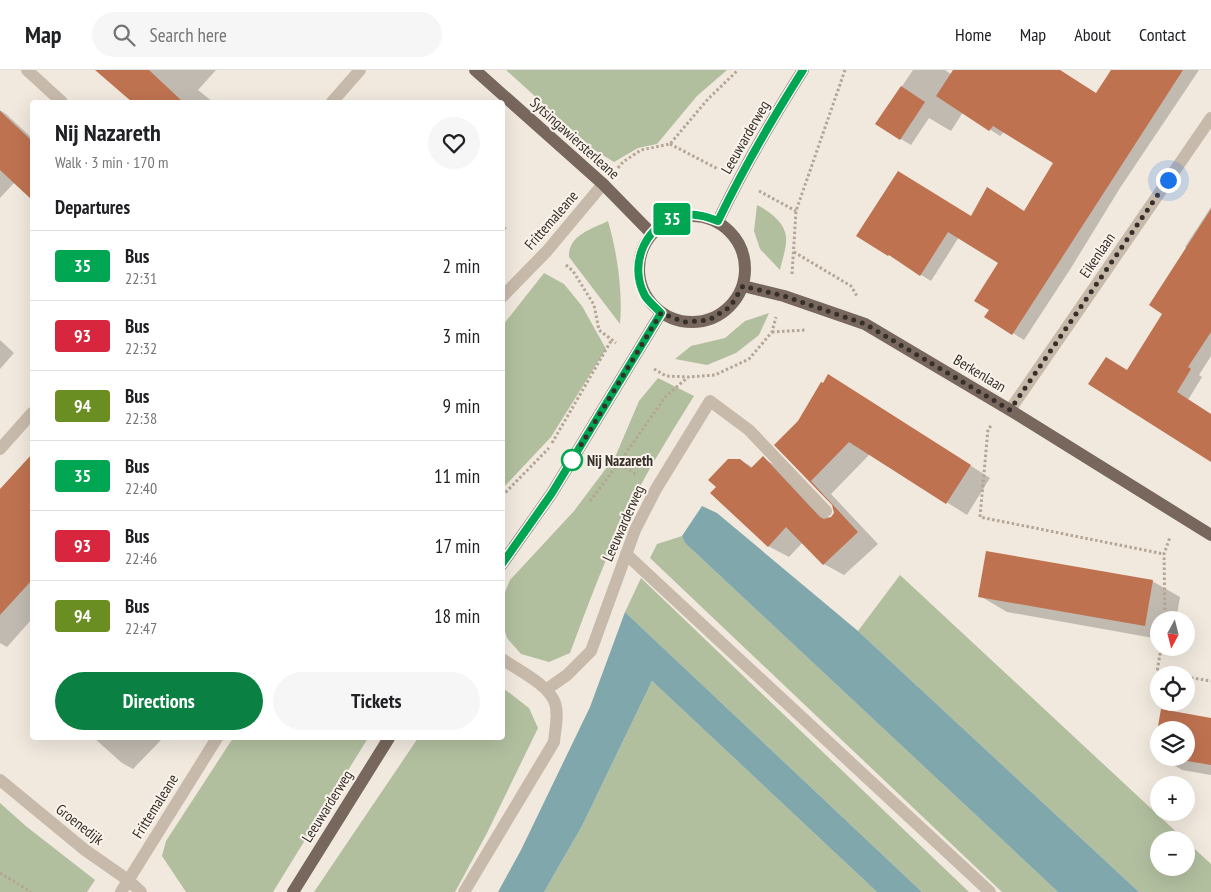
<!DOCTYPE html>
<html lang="en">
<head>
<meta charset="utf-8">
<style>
  body { margin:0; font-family:"PT Sans Narrow",sans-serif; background:#f6f6f6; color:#202124; height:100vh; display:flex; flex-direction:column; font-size:19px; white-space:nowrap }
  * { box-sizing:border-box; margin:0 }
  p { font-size:16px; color:#757577 }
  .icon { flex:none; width:28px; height:28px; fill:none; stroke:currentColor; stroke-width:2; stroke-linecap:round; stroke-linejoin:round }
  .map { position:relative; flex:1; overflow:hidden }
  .side { position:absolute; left:30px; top:30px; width:475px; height:640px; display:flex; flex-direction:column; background:#fff; border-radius:5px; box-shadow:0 5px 20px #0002 }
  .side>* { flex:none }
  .badge { padding:0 10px; border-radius:4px; font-size:18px; line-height:32px }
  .needle { width:32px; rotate:187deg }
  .buttons { position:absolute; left:1150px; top:541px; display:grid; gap:10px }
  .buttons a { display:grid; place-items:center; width:45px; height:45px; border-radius:50%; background:#fff; box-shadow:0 5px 20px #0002; font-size:25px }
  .you { position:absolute; width:25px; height:25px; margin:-12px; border:4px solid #fff; border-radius:50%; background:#1a73e8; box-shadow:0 0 0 8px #1a73e833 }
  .map>.badge { position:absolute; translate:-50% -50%; box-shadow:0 0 0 2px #fff }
  h2 { padding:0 25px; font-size:19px; line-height:45px }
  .round { display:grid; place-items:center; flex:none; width:52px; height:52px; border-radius:26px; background:#f6f6f6 }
  .overview { display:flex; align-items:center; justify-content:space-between; height:85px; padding:0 25px }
  h1 { font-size:24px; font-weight:600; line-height:38px }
  .button { display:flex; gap:10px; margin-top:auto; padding:10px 25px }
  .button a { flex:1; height:58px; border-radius:30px; background:#0b8043; color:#fff; font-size:20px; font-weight:600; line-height:58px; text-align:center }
  .button a+a { background:#f6f6f6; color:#202124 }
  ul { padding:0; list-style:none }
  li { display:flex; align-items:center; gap:15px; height:70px; padding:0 25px; border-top:1px solid #e0e0e0 }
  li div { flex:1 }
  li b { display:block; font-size:19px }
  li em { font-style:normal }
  li .badge { min-width:55px; font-weight:700; text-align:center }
  header { display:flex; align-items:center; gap:30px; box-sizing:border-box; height:70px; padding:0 25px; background:#fff; border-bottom:1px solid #e0e0e0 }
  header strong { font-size:24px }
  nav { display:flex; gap:28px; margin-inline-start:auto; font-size:18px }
  .search { width:350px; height:45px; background:#f6f6f6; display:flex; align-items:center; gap:12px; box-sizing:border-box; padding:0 18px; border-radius:28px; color:#757577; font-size:19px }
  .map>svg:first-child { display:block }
  .green { fill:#b2bf9f }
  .water { fill:#7fa7ac }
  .shadow { fill:#0003 }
  .building { fill:#be7250 }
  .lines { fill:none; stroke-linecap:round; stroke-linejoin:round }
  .path { stroke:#b4a595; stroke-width:3; stroke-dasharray:2.5 2.5; stroke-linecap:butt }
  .minor { stroke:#c8baab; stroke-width:12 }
  .major { stroke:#77675c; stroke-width:12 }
  .line-casing { stroke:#fff; stroke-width:11 }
  .line { stroke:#00a651; stroke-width:8 }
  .walk { stroke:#372f2a; stroke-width:5; stroke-dasharray:0 9 }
  .stop-dot { fill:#fff; stroke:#00a651; stroke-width:2.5 }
  .labels { text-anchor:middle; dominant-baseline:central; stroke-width:4; stroke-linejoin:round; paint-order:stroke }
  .street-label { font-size:15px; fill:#372f2a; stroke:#f9f3eb }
  .stop-label { font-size:15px; font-weight:bold; fill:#372f2a; stroke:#f9f3eb; text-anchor:start }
</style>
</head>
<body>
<header>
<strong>Map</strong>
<div class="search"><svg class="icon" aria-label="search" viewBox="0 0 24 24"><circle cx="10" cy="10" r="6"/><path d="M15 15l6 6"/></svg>Search here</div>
<nav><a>Home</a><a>Map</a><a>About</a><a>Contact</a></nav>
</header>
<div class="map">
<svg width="1211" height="822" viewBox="0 0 1211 822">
  <rect width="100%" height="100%" fill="#f1e9de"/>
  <g class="green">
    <path d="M506 0H727L697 26 657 74 638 78 614 92 593 79Z"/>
    <path d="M757 135C769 141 785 152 786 167 787 177 782 190 780 200L760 179 754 161Z"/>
    <path d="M608 151C617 181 623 223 620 254L569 187C568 165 592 159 608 151Z"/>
    <path d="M544 203 564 214 582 236 606 279 551 367 503 418V255Z"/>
    <path d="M769 243 759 265 736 283 707 295 675 289 691 276 725 268 745 251Z"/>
    <path d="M658 308 694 326C673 360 652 393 634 428 610 476 589 532 570 583L549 592 521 584 507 568 503 555V527L510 510 574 441 616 385 639 331Z"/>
    <path d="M682 466 685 473 1058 822H1002L650 488 657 474Z"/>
    <path d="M900 505 1185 770H1159V798H1186V771L1211 794V822H1139L858 561Z"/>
    <path d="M641 508 969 822H922L625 542Z"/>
    <path d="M652 611 877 822H544L582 756Z"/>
    <path d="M503 618 529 638 538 658 487 763 455 822H314L418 668H502Z"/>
    <path d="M233 668H368L273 822H186L162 786 166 771Z"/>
    <path d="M0 733 27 757 95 810 87 822H0Z"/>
  </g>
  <g class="water">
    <path d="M702 436 717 443 858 561 1139 822H1058L685 473 682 466Z"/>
    <path d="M625 542 922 822H877L652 611 582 756 544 822H498L521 780 590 637Z"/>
  </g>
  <g class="shadow">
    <path d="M98 0H216L198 20 213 32H133Z"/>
    <path d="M913 0H945L985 27 1002 0H1060L1096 25 1112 0H1199L1120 118 1071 198 1024 270 986 247 990 240 1000 193 959 167 931 211 889 185 971 148 1025 142 1055 93 1004 62 1000 66 963 42 951 61 929 48 911 75 901 69 877 53Z"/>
    <path d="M0 40 6 44 32 68V128L15 112 0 128Z"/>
    <path d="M1211 137V286L1199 305 1202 307 1188 330 1211 345V390L1127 301 1164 243 1187 178 1185 177Z"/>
    <path d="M502 154 507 158 502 163Z"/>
    <path d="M0 270 14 283 0 299Z"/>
    <path d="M849 318 990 408 967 445 870 384 831 424 878 474 844 505 824 494 803 472 789 487 768 476 740 390 754 398 763 388 783 400 830 449 835 443 833 435 776 375Z"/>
    <path d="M32 386V549L7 577 0 573V429L3 418Z"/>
    <path d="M1152 511 1180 527 1176 550H1159V569L1007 542 980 526Z"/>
    <path d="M1162 641 1211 649V705L1182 700 1161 688H1186V660H1159V686L1155 684Z"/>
    <path d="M94 668H163L133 699 122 693Z"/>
  </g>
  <g class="building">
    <path d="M95 0H149L183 32H132Z"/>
    <path d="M953 0H1060L1096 23 1111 0H1183L1012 265 984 247 989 240 974 231 998 193 948 162 920 206 889 185 888 186 856 166 898 101 971 146 987 117 1024 141 1053 93 993 56 989 61 936 26Z"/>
    <path d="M901 16 925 32 900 70 875 54Z"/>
    <path d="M0 41 32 71V130L0 100Z"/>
    <path d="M1211 139V262L1188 297 1191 299 1177 322 1211 344V392L1088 314 1106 287 1127 300 1162 244 1149 235Z"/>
    <path d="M828 304 971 395 946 434 849 372 811 411 858 462 823 495 786 457 768 477 710 423 716 417 708 410 728 389H740L751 398 763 386 820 447 824 449 831 447 834 443 832 435 774 375 798 351 821 312 823 313Z"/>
    <path d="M32 384V510L0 545V419Z"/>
    <path d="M986 481 1153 510 1145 556 978 527Z"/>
    <path d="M1161 639 1211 648V695L1170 688H1186V660H1159V685H1153Z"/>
  </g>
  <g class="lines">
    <g class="path">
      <path d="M670 74 718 99"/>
      <path d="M618 98 623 92 641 80 670 74 708 29 738 0"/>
      <path d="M759 121 796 141"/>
      <path d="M794 182 851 216 857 226"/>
      <path d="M566 195 573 201 594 235 599 260 616 273"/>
      <path d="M792 204 796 141 845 0"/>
      <path d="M772 262 806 260"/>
      <path d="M654 299 666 306 688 307 715 305 749 289 772 262 776 247"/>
      <path d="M991 356 988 359 980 447 1164 484"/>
      <path d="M552 373 611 271"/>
      <path d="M619 393 666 326 687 308"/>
      <path d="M502 426 549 378"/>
      <path d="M590 431 619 393 637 405"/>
      <path d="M1165 550 1164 484 1170 467"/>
      <path d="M1161 578 1157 602 1177 605"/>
      <path d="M1186 607 1211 611"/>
      <path d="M0 803 31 822"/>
    </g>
    <g class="minor">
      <path d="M27 0 62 32"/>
      <path d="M332 32 360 0"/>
      <path d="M502 227 547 181 603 114"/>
      <path d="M1010 340 1211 48"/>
      <path d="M0 379 32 343"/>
      <path d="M626 484 990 822"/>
      <path d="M547 619 567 605 591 581 635 460 656 419 710 331 749 360 826 441"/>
      <path d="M0 710 85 780 128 810 141 822"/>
      <path d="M121 822 217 668"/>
      <path d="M464 822 554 672C555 660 559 645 555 633 549 615 518 600 502 589"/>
    </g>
    <g class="major">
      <path d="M475 0 603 114 651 163"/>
      <circle cx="692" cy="199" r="53"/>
      <path d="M718 151C743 99 772 49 803 0"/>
      <path d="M743 216 784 226 865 254 1010 340 1211 465"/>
      <path d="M502 494 552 423 661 243"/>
      <path d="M293 822 389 668"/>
    </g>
  </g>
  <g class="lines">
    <defs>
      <path id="line" d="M502 494 552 423 661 243C656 238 649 232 645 226 627 193 647 151 684 145 696 143 708 147 718 151 743 99 772 49 803 0"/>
    </defs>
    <use href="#line" class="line-casing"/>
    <use href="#line" class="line"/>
    <path class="walk" d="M572 390 661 243 684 252 709 250 730 237 743 216 784 226 865 254 1010 340 1168 110"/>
  </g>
  <circle class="stop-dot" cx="572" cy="390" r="10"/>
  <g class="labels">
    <g class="street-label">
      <text transform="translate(745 67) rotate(-60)">Leeuwarderweg</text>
      <text transform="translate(575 68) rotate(42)">Sytsingawiersterleane</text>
      <text transform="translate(551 150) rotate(-49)">Frittemaleane</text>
      <text transform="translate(1097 185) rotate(-56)">Eikenlaan</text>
      <text transform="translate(980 303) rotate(31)">Berkenlaan</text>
      <text transform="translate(623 453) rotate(-66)">Leeuwarderweg</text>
      <text transform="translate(155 736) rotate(-58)">Frittemaleane</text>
      <text transform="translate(327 736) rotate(-58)">Leeuwarderweg</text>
      <text transform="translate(80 754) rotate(38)">Groenedijk</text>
    </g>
    <g class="stop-label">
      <text x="587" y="390">Nij Nazareth</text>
    </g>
  </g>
</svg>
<div class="buttons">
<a><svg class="needle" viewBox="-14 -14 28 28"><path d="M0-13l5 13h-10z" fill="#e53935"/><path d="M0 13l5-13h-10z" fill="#757577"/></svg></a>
<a><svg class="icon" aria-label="locate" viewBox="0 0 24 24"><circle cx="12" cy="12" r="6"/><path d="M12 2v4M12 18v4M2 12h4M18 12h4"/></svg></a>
<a><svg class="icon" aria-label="layers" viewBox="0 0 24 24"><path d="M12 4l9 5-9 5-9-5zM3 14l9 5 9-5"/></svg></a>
<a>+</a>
<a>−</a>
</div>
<div class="you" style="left:1168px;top:110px"></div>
<b class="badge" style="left:672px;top:149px;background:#00a651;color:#fff">35</b>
<section class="side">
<div class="overview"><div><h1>Nij Nazareth</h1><p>Walk · 3 min · 170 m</p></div><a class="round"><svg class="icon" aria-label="heart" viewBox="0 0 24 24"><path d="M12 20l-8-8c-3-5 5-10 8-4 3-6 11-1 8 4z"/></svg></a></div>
<h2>Departures</h2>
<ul>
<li><span class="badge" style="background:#00a651;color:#fff">35</span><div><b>Bus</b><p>22:31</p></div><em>2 min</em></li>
<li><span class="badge" style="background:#d7263d;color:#fff">93</span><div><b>Bus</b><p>22:32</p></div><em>3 min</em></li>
<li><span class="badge" style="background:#6b8e23;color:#fff">94</span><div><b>Bus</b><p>22:38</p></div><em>9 min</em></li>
<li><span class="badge" style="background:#00a651;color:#fff">35</span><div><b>Bus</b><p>22:40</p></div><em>11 min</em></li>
<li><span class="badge" style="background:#d7263d;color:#fff">93</span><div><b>Bus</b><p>22:46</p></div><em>17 min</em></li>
<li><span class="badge" style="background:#6b8e23;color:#fff">94</span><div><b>Bus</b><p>22:47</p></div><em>18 min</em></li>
</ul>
<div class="button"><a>Directions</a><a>Tickets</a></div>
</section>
</div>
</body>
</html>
